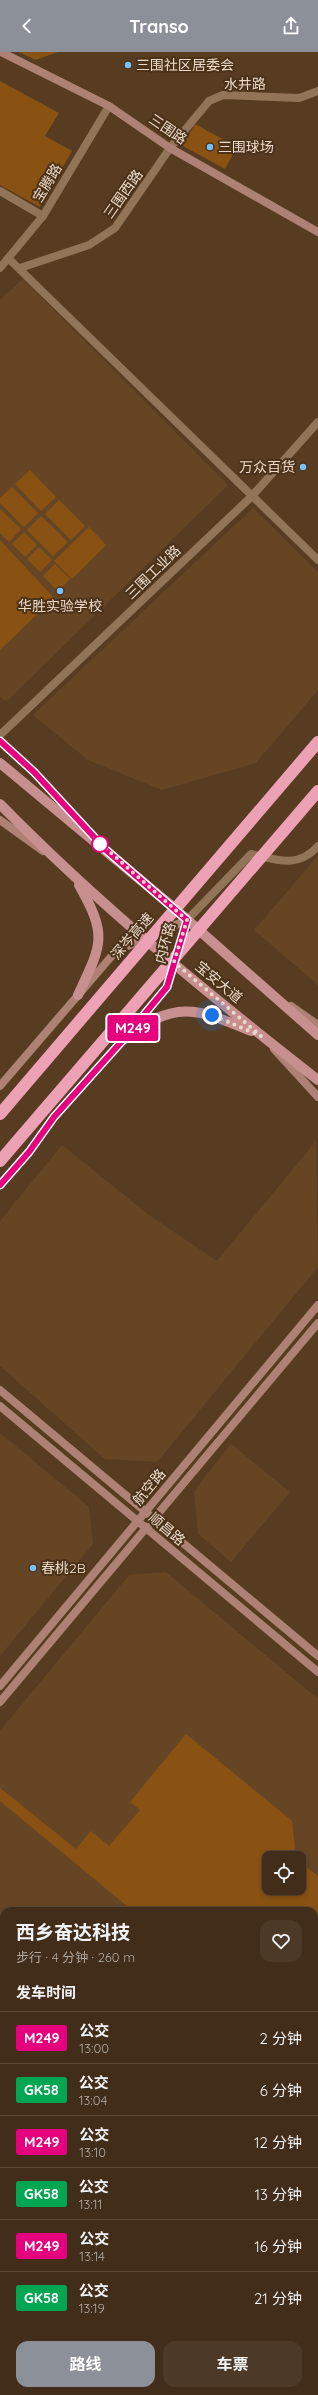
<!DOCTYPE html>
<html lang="zh">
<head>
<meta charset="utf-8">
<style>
  body { margin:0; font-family:Quicksand,"Noto Sans SC",sans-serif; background:#4c3927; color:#f1f3f6; height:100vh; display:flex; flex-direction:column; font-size:15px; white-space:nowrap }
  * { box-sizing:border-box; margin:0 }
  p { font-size:13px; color:#aea8a2 }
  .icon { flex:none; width:22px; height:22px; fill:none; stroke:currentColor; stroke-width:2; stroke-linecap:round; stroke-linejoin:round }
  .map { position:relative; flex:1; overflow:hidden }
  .panel { position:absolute; left:0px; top:1855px; width:318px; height:488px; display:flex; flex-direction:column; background:#422d1a; border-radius:12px 12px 0 0; box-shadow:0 2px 6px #0003,0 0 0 1px #5a4939 }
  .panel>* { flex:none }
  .badge { padding:0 8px; border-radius:3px; font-size:14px; line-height:26px }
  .controls { position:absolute; left:262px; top:1799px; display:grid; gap:8px }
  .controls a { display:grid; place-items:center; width:44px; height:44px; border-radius:8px; background:#422d1a; box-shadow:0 2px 6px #0003,0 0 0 1px #5a4939; font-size:20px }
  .you { position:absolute; width:20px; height:20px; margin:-10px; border:3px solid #fff; border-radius:50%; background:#1a73e8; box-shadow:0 0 0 6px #1a73e833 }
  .map>.badge { position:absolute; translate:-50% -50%; box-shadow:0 0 0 2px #fff }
  h2 { padding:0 16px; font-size:15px; line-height:36px }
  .round { display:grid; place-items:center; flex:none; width:42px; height:42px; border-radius:12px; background:#4c3927 }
  .summary { display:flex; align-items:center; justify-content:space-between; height:68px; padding:0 16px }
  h1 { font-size:19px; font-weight:700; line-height:30px }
  .action { display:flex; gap:8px; margin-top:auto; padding:8px 16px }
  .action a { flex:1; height:46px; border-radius:12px; background:#8c9099; color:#fff; font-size:16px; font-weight:700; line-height:46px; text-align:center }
  .action a+a { background:#4c3927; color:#f1f3f6 }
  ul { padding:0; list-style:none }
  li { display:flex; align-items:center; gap:12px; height:52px; padding:0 16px; border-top:1px solid #5a4939 }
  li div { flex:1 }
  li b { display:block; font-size:15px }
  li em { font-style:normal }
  li .badge { min-width:44px; font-weight:700; text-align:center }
  header { display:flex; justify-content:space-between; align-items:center; height:52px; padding:0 16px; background:#8c9099; color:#fff; font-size:18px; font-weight:700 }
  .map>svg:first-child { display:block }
  .built { fill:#664525; fill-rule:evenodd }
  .green { fill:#8a5212 }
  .water { fill:#222c06 }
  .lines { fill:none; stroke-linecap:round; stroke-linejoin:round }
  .street { stroke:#927458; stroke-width:8 }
  .secondary { stroke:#ad8274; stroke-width:8 }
  .primary { stroke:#c88f8f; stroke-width:10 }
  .highway { stroke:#eca1b4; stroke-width:12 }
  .line-casing { stroke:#fff; stroke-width:9 }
  .line { stroke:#e6007e; stroke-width:6 }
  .walk { stroke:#ebdacb; stroke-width:4; stroke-dasharray:0 7.2 }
  .poi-dot { fill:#77bff7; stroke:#4c3218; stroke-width:1.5 }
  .stop-dot { fill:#fff; stroke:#e6007e; stroke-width:2 }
  .labels { text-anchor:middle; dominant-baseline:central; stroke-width:4; stroke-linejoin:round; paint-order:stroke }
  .poi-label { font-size:14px; fill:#ebdacb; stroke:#4c3218; text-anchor:start }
  .street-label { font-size:14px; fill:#ebdacb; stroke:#4c3218 }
</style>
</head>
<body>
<header><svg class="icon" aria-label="back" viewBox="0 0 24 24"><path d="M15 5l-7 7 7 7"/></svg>Transo<svg class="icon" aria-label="share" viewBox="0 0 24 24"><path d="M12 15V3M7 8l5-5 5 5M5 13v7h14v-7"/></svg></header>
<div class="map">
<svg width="318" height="2343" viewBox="0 0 318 2343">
  <rect width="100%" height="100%" fill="#583c22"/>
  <g class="built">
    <path d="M23 227 228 433 6 650 0 645V248Z"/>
    <path d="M253 456 318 520V638L256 711 162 738 88 708 33 663Z"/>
    <path d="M318 804V933L254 878Z"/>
    <path d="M316 1089 318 1215 157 1410 105 1407 0 1314V1169L62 1093 149 1163 217 1209Z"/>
    <path d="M0 1381 89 1455 93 1492 0 1604Z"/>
    <path d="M231 1392 290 1440 231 1510 198 1482 194 1439Z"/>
    <path d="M166 1520 318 1647V2013L314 2017V1859H4V2097L0 2094V1679L129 1523ZM269 1806H299V1836H269Z"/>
    <path d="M0 2166 4 2169V2339H41L38 2343H0Z"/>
    <path d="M181 2339H213L217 2343H178Z"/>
  </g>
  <g class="green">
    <path d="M19 0H58L35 8Z"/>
    <path d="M0 29 59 61 45 84 72 99 40 155 0 133Z"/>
    <path d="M195 72 237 95 225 117 183 94Z"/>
    <path d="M30 418 56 445 41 459 15 432Z"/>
    <path d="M12 435 38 461 24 475 0 451V446Z"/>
    <path d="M59 448 85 474 71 488 45 462Z"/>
    <path d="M0 457 21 477 9 490 0 481Z"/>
    <path d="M41 464 68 490 53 504 27 478Z"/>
    <path d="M89 475 106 493 72 527 54 509Z"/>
    <path d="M24 480 37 493 25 505 12 492Z"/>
    <path d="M0 488 54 546 0 598Z"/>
    <path d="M39 495 52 508 40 520 27 507Z"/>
    <path d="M55 512 70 527 58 539 43 524Z"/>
    <path d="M186 1682 292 1769 296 1806H269V1836H299V1809L318 1824V2011L314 2008V1859H133L0 1749V1736L76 1797 91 1779 109 1794 140 1758 130 1750Z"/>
  </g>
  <g class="water">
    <path d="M318 2114V2154L314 2159V2119Z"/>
    <path d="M128 2339H162L158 2343H125Z"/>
  </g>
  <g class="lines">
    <g class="street">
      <path d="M0 139 43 164"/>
      <path d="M9 207 318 508"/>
      <path d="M0 216 43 164 109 54"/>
      <path d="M20 216 89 193 115 176 170 96 209 49 223 43 299 46 318 39"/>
      <path d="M0 683 252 444 318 370"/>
      <path d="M187 868 251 802C276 808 298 817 318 794"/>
      <path d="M314 2180 318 2175"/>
      <path d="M314 2332 318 2327"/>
      <path d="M178 2343 181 2339"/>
      <path d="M305 2343 308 2339"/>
    </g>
    <g class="secondary">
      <path d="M1 0 109 54 170 96 318 180"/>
      <path d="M0 689 34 720 92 783"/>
      <path d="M0 768 43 799"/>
      <path d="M291 954 318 973"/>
      <path d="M274 997 318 1045"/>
      <path d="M0 1034 116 899 187 868"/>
      <path d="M0 1133 29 1100 54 1065 123 988 167 935 187 868"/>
      <path d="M0 1338 318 1604"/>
      <path d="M0 1354 318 1620"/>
      <path d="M0 1634 318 1253"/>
      <path d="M0 1650 318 1271"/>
      <path d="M314 2055 318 2051"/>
      <path d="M314 2083 318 2078"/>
      <path d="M0 2119 4 2122"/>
      <path d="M0 2132 4 2135"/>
      <path d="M254 2339 258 2343"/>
      <path d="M71 2343 75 2339"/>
      <path d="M95 2343 98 2339"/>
    </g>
    <g class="primary">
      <path d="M0 711 167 850 318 983"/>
      <path d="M0 752C98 852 208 942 318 1028"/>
      <path d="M78 943C102 892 108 884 79 833"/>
      <path d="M123 988C175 948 194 955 251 979"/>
    </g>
    <g class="highway">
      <path d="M0 1062 318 690"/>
      <path d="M0 1109 318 739"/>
    </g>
  </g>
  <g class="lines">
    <defs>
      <path id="line" d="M0 689 34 720 106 798 187 868 167 935 123 988 54 1065 29 1100 0 1133"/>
    </defs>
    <use href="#line" class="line-casing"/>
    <use href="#line" class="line"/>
    <path class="walk" d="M100 792 95 787 187 868 174 910 261 984 212 963"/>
  </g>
  <g class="poi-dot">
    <circle cx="128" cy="13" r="4"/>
    <circle cx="210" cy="95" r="4"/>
    <circle cx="303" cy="415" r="4"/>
    <circle cx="60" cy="539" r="4"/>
    <circle cx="33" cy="1516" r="4"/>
  </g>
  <circle class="stop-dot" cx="100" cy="792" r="8"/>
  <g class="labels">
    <g class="poi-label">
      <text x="136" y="13">三围社区居委会</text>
      <text x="218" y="95">三围球场</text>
      <text x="295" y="415" text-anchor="end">万众百货</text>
      <text x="60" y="554" text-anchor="middle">华胜实验学校</text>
      <text x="41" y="1516">春桃2B</text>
    </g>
    <g class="street-label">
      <text transform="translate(245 32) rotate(-1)">水井路</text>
      <text transform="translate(168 77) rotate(34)">三围路</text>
      <text transform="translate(47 131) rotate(-59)">宝腾路</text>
      <text transform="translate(123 142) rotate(-55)">三围西路</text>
      <text transform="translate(153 520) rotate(-44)">三围工业路</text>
      <text transform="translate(132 884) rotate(-49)">深岑高速</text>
      <text transform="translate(165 891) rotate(-75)">内环路</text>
      <text transform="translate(219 930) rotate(40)">宝安大道</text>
      <text transform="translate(149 1435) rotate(-50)">航空路</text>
      <text transform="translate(167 1477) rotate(40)">顺昌路</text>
    </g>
  </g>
</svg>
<div class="controls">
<a><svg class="icon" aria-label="locate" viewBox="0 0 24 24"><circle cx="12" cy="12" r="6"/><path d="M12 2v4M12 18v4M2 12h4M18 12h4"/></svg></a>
</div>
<div class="you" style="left:212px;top:963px"></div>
<b class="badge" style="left:133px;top:976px;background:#e6007e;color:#fff">M249</b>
<section class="panel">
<div class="summary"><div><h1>西乡奋达科技</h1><p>步行 · 4 分钟 · 260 m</p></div><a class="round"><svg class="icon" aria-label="heart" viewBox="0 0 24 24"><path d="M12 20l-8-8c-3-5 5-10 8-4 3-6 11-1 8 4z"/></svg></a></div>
<h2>发车时间</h2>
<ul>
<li><span class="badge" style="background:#e6007e;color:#fff">M249</span><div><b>公交</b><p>13:00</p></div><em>2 分钟</em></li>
<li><span class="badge" style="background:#00a651;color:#fff">GK58</span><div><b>公交</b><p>13:04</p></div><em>6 分钟</em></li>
<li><span class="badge" style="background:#e6007e;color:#fff">M249</span><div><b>公交</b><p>13:10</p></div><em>12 分钟</em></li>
<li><span class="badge" style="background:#00a651;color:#fff">GK58</span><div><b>公交</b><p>13:11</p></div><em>13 分钟</em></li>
<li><span class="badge" style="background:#e6007e;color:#fff">M249</span><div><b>公交</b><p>13:14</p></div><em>16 分钟</em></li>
<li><span class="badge" style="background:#00a651;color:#fff">GK58</span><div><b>公交</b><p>13:19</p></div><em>21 分钟</em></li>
</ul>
<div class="action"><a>路线</a><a>车票</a></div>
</section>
</div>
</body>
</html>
